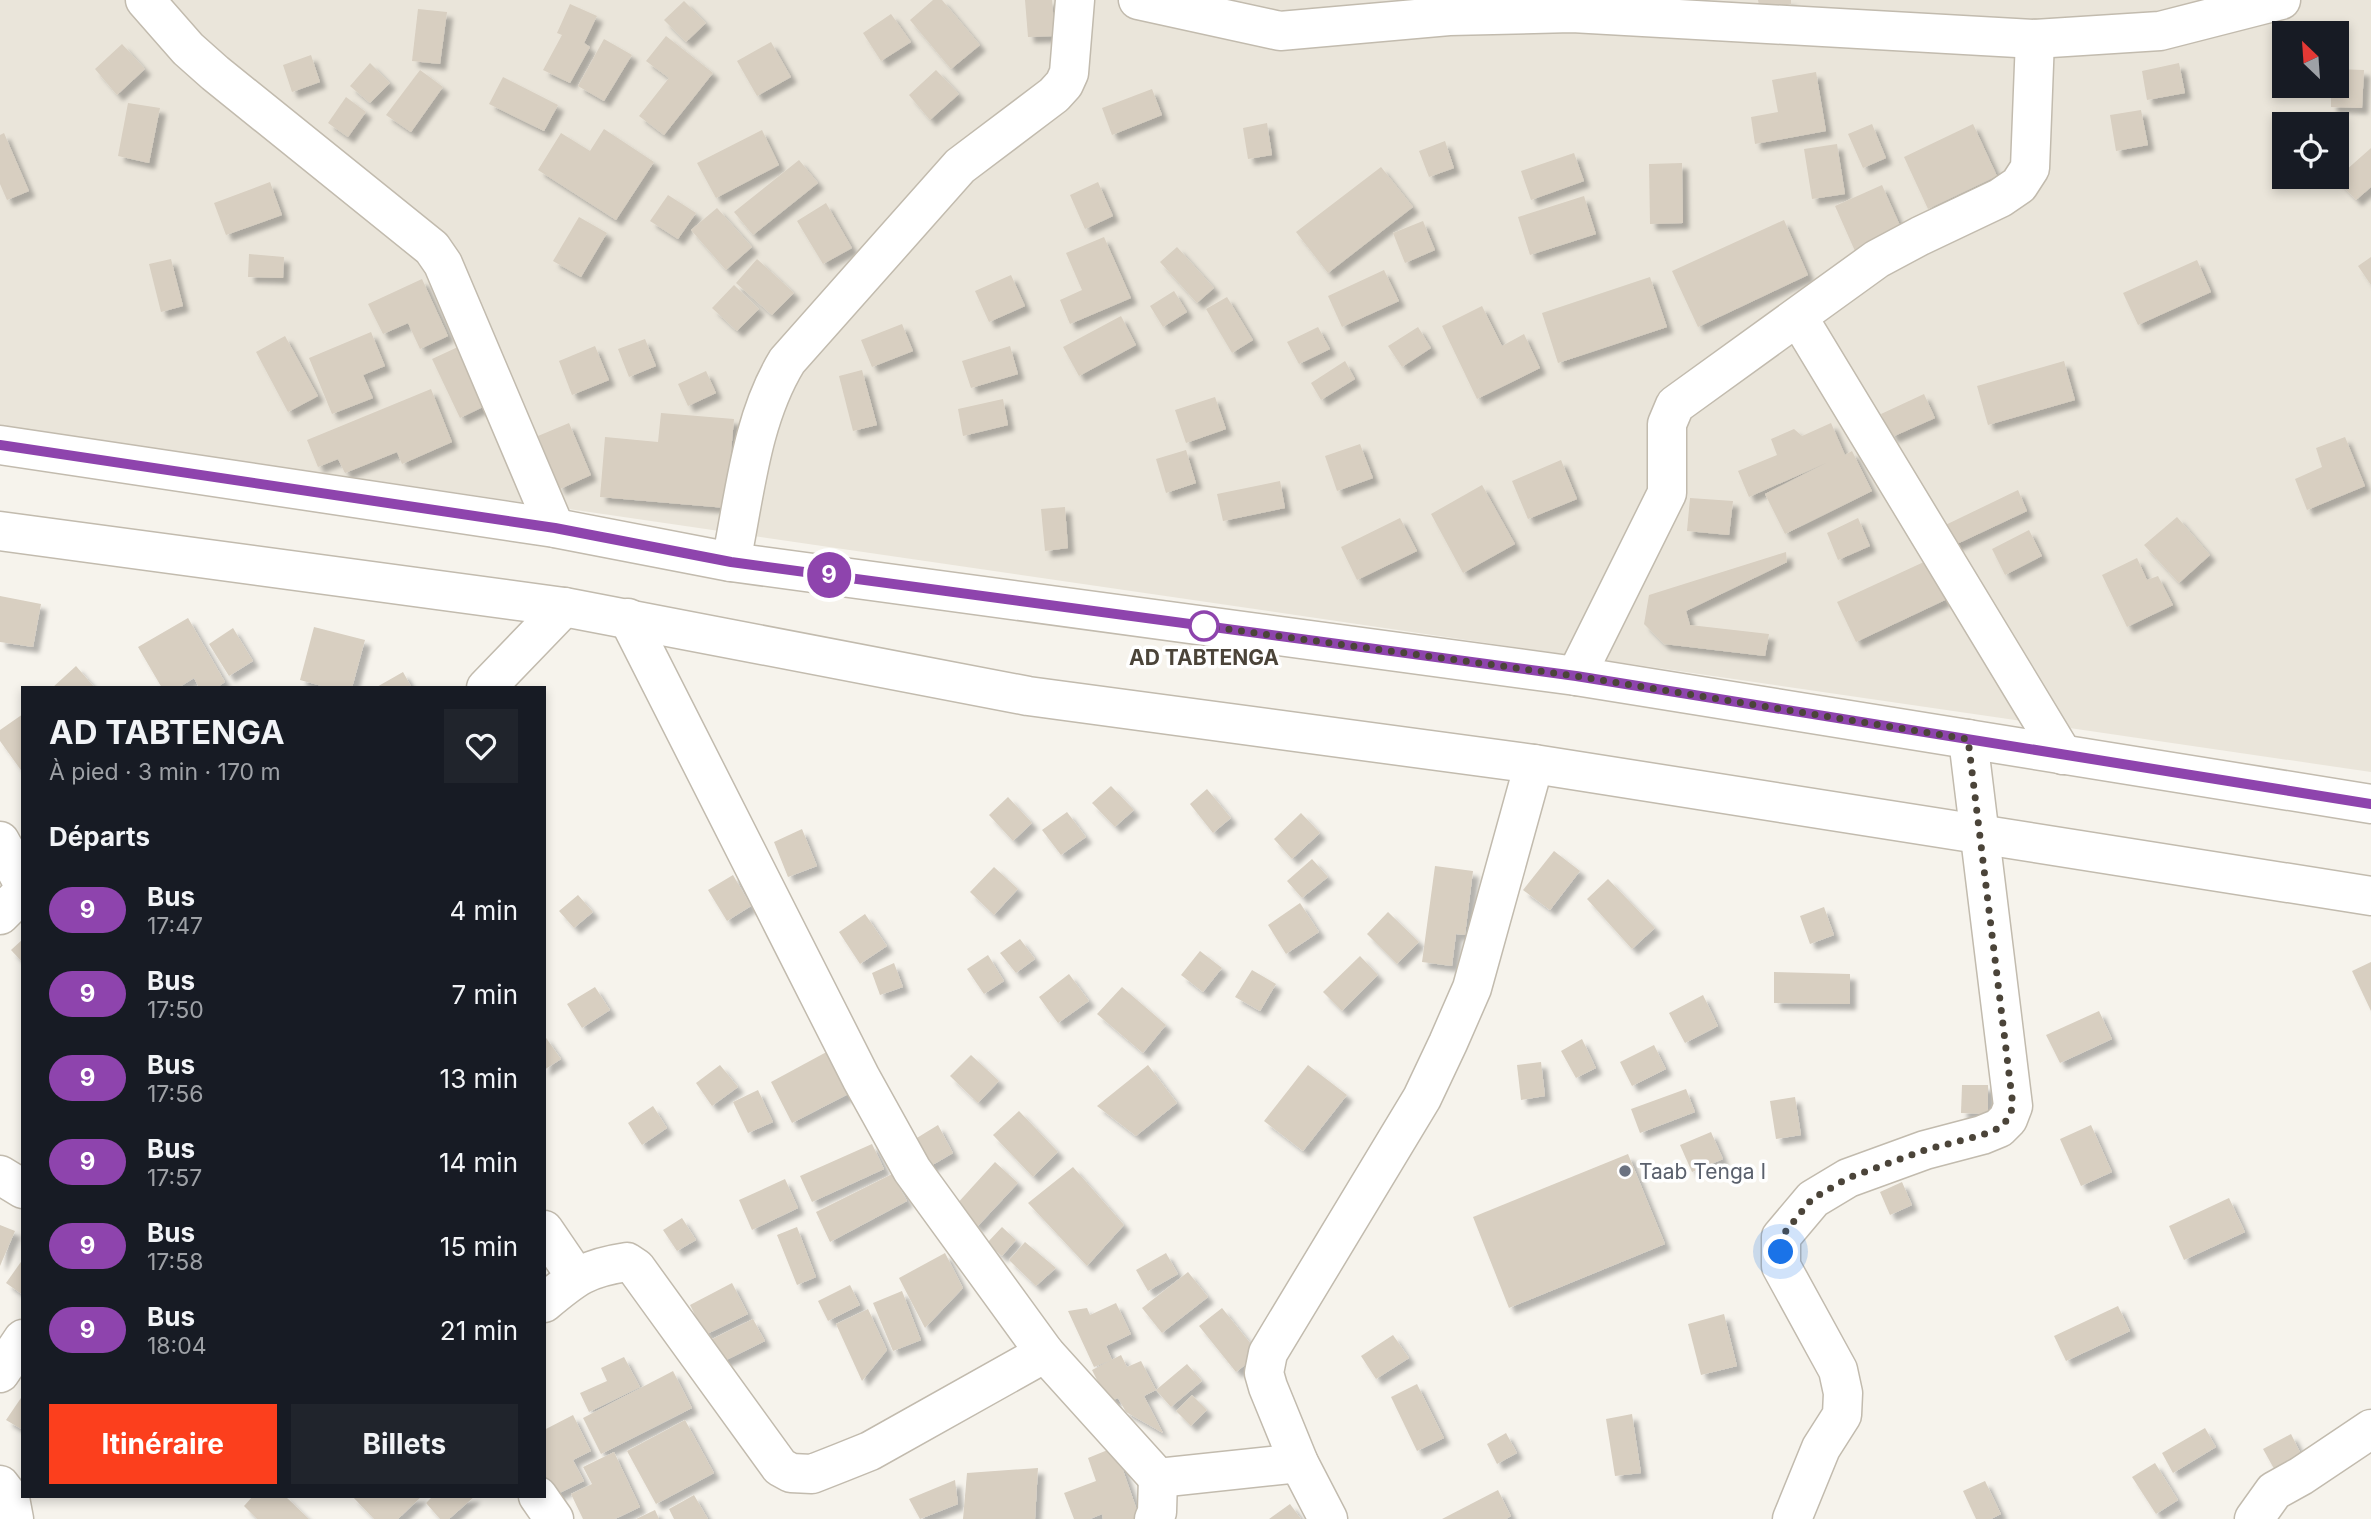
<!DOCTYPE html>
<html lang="fr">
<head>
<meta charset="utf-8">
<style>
  body { margin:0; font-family:Inter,sans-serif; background:#20242c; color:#f1f3f6; height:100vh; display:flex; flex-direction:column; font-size:26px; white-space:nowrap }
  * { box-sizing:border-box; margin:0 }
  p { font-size:23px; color:#9ea1a6 }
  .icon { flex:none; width:38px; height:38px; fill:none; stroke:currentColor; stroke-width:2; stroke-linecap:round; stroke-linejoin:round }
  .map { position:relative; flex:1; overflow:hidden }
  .details { position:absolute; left:21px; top:686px; width:525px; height:812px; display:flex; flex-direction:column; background:#171b24; border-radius:0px; box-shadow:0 4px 10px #0003 }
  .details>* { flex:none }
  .badge { padding:0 14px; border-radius:23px; font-size:24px; line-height:46px }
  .needle { width:46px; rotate:335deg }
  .fabs { position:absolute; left:2272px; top:21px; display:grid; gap:14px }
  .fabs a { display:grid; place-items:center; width:77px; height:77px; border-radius:0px; background:#171b24; box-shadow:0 4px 10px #0003; font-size:35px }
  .you { position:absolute; width:35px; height:35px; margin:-18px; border:5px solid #fff; border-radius:50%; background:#1a73e8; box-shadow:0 0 0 10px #1a73e833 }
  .map>.badge { position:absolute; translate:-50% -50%; box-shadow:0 0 0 4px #fff }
  h2 { padding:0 28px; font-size:26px; line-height:63px }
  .round { display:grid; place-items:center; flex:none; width:74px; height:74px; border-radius:0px; background:#20242c }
  .head { display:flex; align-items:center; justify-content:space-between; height:119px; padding:0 28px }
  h1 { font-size:33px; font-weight:700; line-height:52px }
  .primary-button { display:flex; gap:14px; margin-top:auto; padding:14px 28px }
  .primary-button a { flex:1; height:80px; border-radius:0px; background:#fc3f1d; color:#fff; font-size:28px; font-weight:700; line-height:80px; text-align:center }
  .primary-button a+a { background:#20242c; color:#f1f3f6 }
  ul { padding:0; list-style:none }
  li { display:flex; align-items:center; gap:21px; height:84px; padding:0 28px }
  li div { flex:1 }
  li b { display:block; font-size:26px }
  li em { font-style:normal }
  li .badge { min-width:77px; font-weight:700; text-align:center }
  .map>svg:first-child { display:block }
  .residential { fill:#eae5da; fill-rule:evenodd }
  .building { fill:#d8cfc1; filter:url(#shadow) }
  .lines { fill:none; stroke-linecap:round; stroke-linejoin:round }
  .minor-casing { stroke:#c2bbae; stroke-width:41 }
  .minor { stroke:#fff; stroke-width:38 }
  .line-casing { stroke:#fff; stroke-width:16 }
  .line { stroke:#8e44ad; stroke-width:10 }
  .walk { stroke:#4b4439; stroke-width:7; stroke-dasharray:0 12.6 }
  .stop-dot { fill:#fff; stroke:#8e44ad; stroke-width:3.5 }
  .worship-dot { fill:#6b7280; stroke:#fff; stroke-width:2.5 }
  .labels { text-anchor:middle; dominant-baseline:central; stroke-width:7; stroke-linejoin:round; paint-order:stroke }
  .stop-label { font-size:21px; font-weight:bold; fill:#4b4439; stroke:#fff }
  .worship-label { font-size:21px; fill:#5b616d; stroke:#fff; text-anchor:start }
</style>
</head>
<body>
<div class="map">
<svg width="2371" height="1519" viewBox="0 0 2371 1519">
  <defs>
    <filter id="shadow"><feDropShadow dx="6" dy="6" stdDeviation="2" flood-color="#0004"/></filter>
  </defs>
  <rect width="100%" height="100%" fill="#f6f3ec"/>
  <path class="residential" d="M0 0H2371V772L0 426ZM2284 33H2336V86H2284ZM2284 124H2336V177H2284Z"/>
  <g class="building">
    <path d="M933 0H942L980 45 951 69 910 20Z"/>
    <path d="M1025 0H1052L1055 36 1028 37Z"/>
    <path d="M1758 0H1791V4L1760 11Z"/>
    <path d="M684 1 706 23 686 42 664 20Z"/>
    <path d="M570 4 597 16 584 43 590 47 570 83 543 70 562 35 557 33Z"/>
    <path d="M418 9 447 12 440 64 412 61Z"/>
    <path d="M891 14 911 42 881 61 863 33Z"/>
    <path d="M666 36 713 73 664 135 639 116 669 78 646 61Z"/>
    <path d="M604 39 632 55 604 101 578 86Z"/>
    <path d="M771 42 791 77 757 96 737 61Z"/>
    <path d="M122 44 145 69 117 95 95 69Z"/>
    <path d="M311 55 320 82 292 92 283 65Z"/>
    <path d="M370 63 390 83 370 103 350 86Z"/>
    <path d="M2179 63 2185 93 2147 100 2142 71Z"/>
    <path d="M2336 69 2364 70 2362 108 2331 107V86H2336Z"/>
    <path d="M420 70 443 87 411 132 386 115Z"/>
    <path d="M936 70 959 94 930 120 909 95Z"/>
    <path d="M1816 72 1826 131 1755 144 1751 117 1778 112 1772 80Z"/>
    <path d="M503 77 558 105 544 131 489 104Z"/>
    <path d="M1152 89 1162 115 1112 135 1102 108Z"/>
    <path d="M346 97 366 112 348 137 328 123Z"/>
    <path d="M128 103 160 108 149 163 118 156Z"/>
    <path d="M2141 110 2148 145 2116 151 2110 115Z"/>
    <path d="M1267 123 1272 155 1248 159 1243 128Z"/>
    <path d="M1872 124 1886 158 1863 168 1848 134Z"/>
    <path d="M1973 124 1997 176 1928 209 1904 157Z"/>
    <path d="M604 129 654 162 616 220 538 170 561 133 590 151Z"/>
    <path d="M762 130 779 165 716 198 697 163Z"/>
    <path d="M4 133 29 191 7 200 0 184V135Z"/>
    <path d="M1445 141 1454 168 1429 177 1419 151Z"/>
    <path d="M1837 144 1845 194 1812 199 1804 149Z"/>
    <path d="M2371 148V187L2356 200 2336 179Z"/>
    <path d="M1574 153 1584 181 1531 200 1521 171Z"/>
    <path d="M799 160 818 183 753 235 734 212Z"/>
    <path d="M1682 163 1683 223 1650 224 1649 164Z"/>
    <path d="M1381 167 1413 207 1328 273 1296 232Z"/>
    <path d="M270 182 282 215 226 235 214 203Z"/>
    <path d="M1098 182 1113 216 1085 229 1070 195Z"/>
    <path d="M1882 185 1902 230 1855 251 1835 206Z"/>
    <path d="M668 195 696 213 678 239 650 221Z"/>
    <path d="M1584 196 1596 234 1530 255 1518 217Z"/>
    <path d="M826 203 852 248 823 264 797 221Z"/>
    <path d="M717 208 752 247 726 270 691 230Z"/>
    <path d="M579 217 607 233 581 277 553 261Z"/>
    <path d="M1784 220 1808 275 1698 327 1672 271Z"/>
    <path d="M1423 221 1435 250 1405 263 1393 233Z"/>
    <path d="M1104 237 1131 298 1070 324 1060 300 1082 290 1066 253Z"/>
    <path d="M1177 247 1214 288 1197 303 1160 262Z"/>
    <path d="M249 254 284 257 283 278 248 277Z"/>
    <path d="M2371 257V285L2358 266Z"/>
    <path d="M171 259 183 306 161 312 149 264Z"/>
    <path d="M757 259 794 293 772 315 736 283Z"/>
    <path d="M2197 260 2211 292 2138 325 2123 293Z"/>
    <path d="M1384 270 1399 301 1342 327 1328 296Z"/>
    <path d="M1011 275 1025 306 989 322 975 291Z"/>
    <path d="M1650 277 1667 327 1558 363 1542 313Z"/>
    <path d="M422 279 448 336 420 349 408 323 383 334 368 304Z"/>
    <path d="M734 285 759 309 737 331 712 308Z"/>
    <path d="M1174 291 1187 312 1163 327 1150 306Z"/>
    <path d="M1227 297 1253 340 1232 353 1206 309Z"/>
    <path d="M1482 306 1502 346 1524 334 1540 368 1477 399 1442 326Z"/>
    <path d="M1121 316 1136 345 1079 376 1063 347Z"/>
    <path d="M902 324 913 351 872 367 861 340Z"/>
    <path d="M1318 327 1330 349 1299 364 1287 342Z"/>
    <path d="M1418 327 1431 348 1402 367 1388 346Z"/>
    <path d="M371 332 385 366 363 375 373 398 332 414 309 358Z"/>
    <path d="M285 336 318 396 288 412 256 352Z"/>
    <path d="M645 339 656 366 629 377 618 349Z"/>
    <path d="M460 346 487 405 460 418 432 359Z"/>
    <path d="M595 346 609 380 572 395 559 361Z"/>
    <path d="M1010 346 1018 374 971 388 962 361Z"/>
    <path d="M1345 361 1355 379 1321 400 1311 383Z"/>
    <path d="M2064 361 2075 400 1988 425 1977 386Z"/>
    <path d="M862 370 877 425 853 431 839 376Z"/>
    <path d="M706 371 716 393 688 406 678 384Z"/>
    <path d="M431 389 452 442 402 464 397 452 345 473 338 459 318 467 307 440Z"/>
    <path d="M1924 394 1935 418 1892 437 1881 414Z"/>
    <path d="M1215 397 1226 429 1186 443 1175 410Z"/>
    <path d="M1003 399 1008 425 963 436 958 409Z"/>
    <path d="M661 413 734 419 726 508 600 497 605 437 658 442Z"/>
    <path d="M569 423 591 475 560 489 538 436Z"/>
    <path d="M1831 423 1845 455 1852 451 1872 491 1785 534 1765 494 1826 463 1749 497 1738 471 1777 455 1771 439 1794 429 1802 436Z"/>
    <path d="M2345 437 2365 486 2307 510 2295 479 2322 467 2316 448Z"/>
    <path d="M1360 444 1373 478 1337 491 1325 456Z"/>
    <path d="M1186 450 1196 483 1166 493 1156 459Z"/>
    <path d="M1561 460 1577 499 1528 519 1512 481Z"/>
    <path d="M1280 481 1285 508 1223 521 1217 494Z"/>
    <path d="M1482 485 1515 544 1463 573 1431 514Z"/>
    <path d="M2018 490 2027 511 1942 551 1933 531Z"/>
    <path d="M1690 498 1733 501 1729 535 1687 531Z"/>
    <path d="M1065 507 1068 548 1045 551 1041 509Z"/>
    <path d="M2177 517 2210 555 2179 583 2144 545Z"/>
    <path d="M1400 518 1417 551 1357 580 1341 547Z"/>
    <path d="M1858 518 1870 546 1838 560 1827 533Z"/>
    <path d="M2029 530 2042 556 2005 575 1992 549Z"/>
    <path d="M1786 552 1787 562 1686 611 1690 625 1769 634 1765 656 1664 644 1644 624 1649 595Z"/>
    <path d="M2137 558 2147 580 2158 576 2173 605 2127 627 2102 575Z"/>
    <path d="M1926 561 1945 600 1856 642 1837 602Z"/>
    <path d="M0 596 41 604 33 647 0 642Z"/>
    <path d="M188 618 225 682 216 688H199L194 678 178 688H162L138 647Z"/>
    <path d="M314 627 365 640 352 688H329L300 680Z"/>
    <path d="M233 628 253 661 229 676 209 644Z"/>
    <path d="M76 666 95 688H52Z"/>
    <path d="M403 672 412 688H375Z"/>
    <path d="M23 714V773L0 741V730Z"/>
    <path d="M1111 786 1134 810 1115 827 1092 803Z"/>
    <path d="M1207 789 1231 818 1213 833 1190 804Z"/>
    <path d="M1008 797 1032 823 1013 841 989 815Z"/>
    <path d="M1067 812 1086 837 1061 855 1042 830Z"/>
    <path d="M1301 813 1320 833 1292 859 1274 839Z"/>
    <path d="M802 829 817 866 788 877 774 842Z"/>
    <path d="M1554 851 1580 871 1550 910 1523 890Z"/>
    <path d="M1312 859 1328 877 1302 898 1287 881Z"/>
    <path d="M1435 866 1473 871 1465 935 1456 934 1452 966 1422 962Z"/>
    <path d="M994 867 1018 889 994 915 970 892Z"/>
    <path d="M733 875 751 906 727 921 708 890Z"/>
    <path d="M1608 879 1655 928 1632 949 1587 899Z"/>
    <path d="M578 895 593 912 574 928 559 911Z"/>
    <path d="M1300 903 1319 932 1286 954 1268 925Z"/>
    <path d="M1824 907 1834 935 1810 944 1800 916Z"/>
    <path d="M1388 912 1419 942 1397 964 1367 934Z"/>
    <path d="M865 914 887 946 860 964 839 932Z"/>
    <path d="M23 939V963L11 950Z"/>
    <path d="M1020 939 1035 959 1016 973 1000 953Z"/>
    <path d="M1200 951 1222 968 1203 992 1181 975Z"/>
    <path d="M988 955 1004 981 984 994 967 969Z"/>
    <path d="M1360 956 1378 975 1342 1011 1323 992Z"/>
    <path d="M2371 962V1011L2352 971Z"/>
    <path d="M894 963 903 987 880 995 872 973Z"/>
    <path d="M1252 970 1276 984 1260 1011 1235 997Z"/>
    <path d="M1774 972 1850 974V1004L1774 1003Z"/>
    <path d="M1069 974 1089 1001 1058 1023 1039 997Z"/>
    <path d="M595 987 610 1010 582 1028 567 1004Z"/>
    <path d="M1122 987 1166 1025 1143 1053 1097 1014Z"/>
    <path d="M1703 995 1718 1026 1685 1043 1669 1013Z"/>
    <path d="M2099 1011 2112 1039 2060 1063 2046 1035Z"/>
    <path d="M544 1035 561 1059 544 1070Z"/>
    <path d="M1582 1039 1596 1068 1576 1078 1561 1051Z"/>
    <path d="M1654 1045 1666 1069 1632 1086 1620 1062Z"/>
    <path d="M832 1049 854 1091 792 1123 771 1082Z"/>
    <path d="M971 1055 999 1081 978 1103 950 1076Z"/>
    <path d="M1541 1062 1545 1096 1521 1100 1517 1065Z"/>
    <path d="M720 1065 738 1087 712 1106 696 1083Z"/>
    <path d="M1148 1065 1177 1103 1136 1136 1097 1106Z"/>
    <path d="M1308 1065 1347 1095 1303 1151 1264 1121Z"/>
    <path d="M1962 1085H1988V1114L1961 1113Z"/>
    <path d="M1686 1089 1695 1112 1640 1133 1631 1109Z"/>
    <path d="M758 1090 773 1122 748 1133 733 1102Z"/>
    <path d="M1795 1097 1801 1135 1776 1139 1770 1101Z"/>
    <path d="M653 1106 667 1128 642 1145 628 1123Z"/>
    <path d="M1019 1111 1058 1152 1033 1177 993 1135Z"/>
    <path d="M938 1125 953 1153 922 1171 907 1144Z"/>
    <path d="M2091 1125 2112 1172 2081 1186 2060 1139Z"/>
    <path d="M1711 1132 1723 1159 1692 1172 1680 1145Z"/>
    <path d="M872 1144 884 1169 812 1202 800 1176Z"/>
    <path d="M1628 1154 1665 1244 1509 1308 1473 1217Z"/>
    <path d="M995 1162 1018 1183 977 1227 955 1206Z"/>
    <path d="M1073 1167 1124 1225 1087 1266 1028 1203Z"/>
    <path d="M892 1174 907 1201 830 1242 816 1212Z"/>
    <path d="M785 1179 798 1208 752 1230 739 1200Z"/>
    <path d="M1902 1182 1912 1205 1890 1215 1880 1192Z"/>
    <path d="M2229 1198 2245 1232 2184 1260 2169 1226Z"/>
    <path d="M682 1218 696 1240 677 1251 663 1230Z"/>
    <path d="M0 1225 15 1231 0 1266Z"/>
    <path d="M797 1227 816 1277 797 1285 777 1235Z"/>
    <path d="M1002 1227 1016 1240 1002 1256 987 1243Z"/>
    <path d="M1025 1242 1056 1268 1036 1286 1009 1260Z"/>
    <path d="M945 1253 963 1288 925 1328 899 1278Z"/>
    <path d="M1166 1253 1178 1274 1148 1291 1136 1270Z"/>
    <path d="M23 1259V1295L6 1283Z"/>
    <path d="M1188 1272 1208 1297 1162 1333 1142 1308Z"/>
    <path d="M732 1283 748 1314 705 1335 690 1305Z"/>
    <path d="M850 1285 860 1305 828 1321 818 1301Z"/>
    <path d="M902 1291 921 1340 893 1351 873 1303Z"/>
    <path d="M1116 1303 1131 1334 1106 1346 1112 1360 1094 1367 1068 1311 1087 1308 1090 1315Z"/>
    <path d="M2118 1306 2130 1331 2066 1361 2054 1336Z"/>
    <path d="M1222 1308 1259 1354 1236 1372 1199 1326Z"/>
    <path d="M868 1309 887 1350 862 1381 836 1324Z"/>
    <path d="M1724 1314 1737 1366 1701 1375 1688 1324Z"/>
    <path d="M753 1319 765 1341 718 1364 706 1342Z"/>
    <path d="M1393 1335 1409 1358 1376 1379 1361 1356Z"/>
    <path d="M1121 1355 1127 1367 1141 1361 1156 1390 1144 1396 1163 1433 1126 1412 1118 1398 1108 1402 1092 1370Z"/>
    <path d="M624 1357 640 1387 589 1412 580 1393 607 1381 601 1368Z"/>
    <path d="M1187 1364 1202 1381 1171 1407 1156 1390Z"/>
    <path d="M673 1371 692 1408 601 1454 583 1418Z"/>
    <path d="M1417 1384 1444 1438 1417 1451 1391 1397Z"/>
    <path d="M23 1395V1430L6 1420Z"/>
    <path d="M1192 1395 1207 1410 1191 1426 1176 1411Z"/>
    <path d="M1632 1414 1641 1473 1615 1476 1606 1419Z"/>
    <path d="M573 1415 591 1451 573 1460 584 1481 549 1498 544 1488V1430Z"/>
    <path d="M685 1420 714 1473 656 1504 627 1451Z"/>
    <path d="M2205 1428 2216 1447 2173 1473 2162 1453Z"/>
    <path d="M1506 1433 1517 1453 1497 1464 1487 1444Z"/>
    <path d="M2291 1434 2304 1460 2277 1474 2263 1449Z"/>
    <path d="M1115 1447 1140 1519H1103L1102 1514 1090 1519H1074L1064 1493 1096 1481 1088 1458Z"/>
    <path d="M614 1452 640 1507 615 1519H583L571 1494 592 1484 583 1467Z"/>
    <path d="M2155 1463 2178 1500 2156 1514 2132 1477Z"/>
    <path d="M1038 1468 1035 1519H963L967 1473Z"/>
    <path d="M955 1480 958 1504 920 1519 909 1499Z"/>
    <path d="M1985 1481 2001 1514 1991 1519H1976L1963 1491Z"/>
    <path d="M1498 1490 1511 1516 1506 1519H1442Z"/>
    <path d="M694 1495 708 1519H674L669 1509Z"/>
    <path d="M253 1496H285L309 1519H257L244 1506Z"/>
    <path d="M352 1496H422L398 1519H374Z"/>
    <path d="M433 1496H475L449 1519H440L426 1503Z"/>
    <path d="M1290 1504 1301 1519H1269Z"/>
    <path d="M655 1510 659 1519H636Z"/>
  </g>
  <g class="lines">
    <defs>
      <g id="minor">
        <path d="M145 0 188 49 215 73 432 248 443 264 555 528"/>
        <path d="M1138 0 1280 31 1449 16 1572 13 2035 39 2160 31 2281 0"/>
        <path d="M1798 317 2063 755"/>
        <path d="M0 445 555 528 731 562 1576 676 2371 804"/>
        <path d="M0 531 564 607 1028 696 1534 764 2371 896"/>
        <path d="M731 562C745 494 751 420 787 361L960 166 1054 95 1064 84 1069 73 1075 0"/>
        <path d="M628 618 861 1078 912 1170 1045 1353 1158 1478 1299 1463"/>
        <path d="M1576 676 1667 493V424L1675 405 1877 259 1920 236 2000 198 2019 185 2030 168 2035 39"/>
        <path d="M486 688 564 607"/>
        <path d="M0 841 23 883"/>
        <path d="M0 915 23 892"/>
        <path d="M0 1175 23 1189"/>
        <path d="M544 1230 576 1277"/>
        <path d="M544 1303C575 1277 586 1268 627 1262L636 1268 780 1467 791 1473 812 1474 840 1463 870 1451 1045 1353"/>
        <path d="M0 1373 23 1339"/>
        <path d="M0 1485 10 1498 14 1519"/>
        <path d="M538 1496 554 1519"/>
        <path d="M1154 1519 1157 1512 1158 1478"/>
        <path d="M1328 1519 1299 1463 1268 1387 1264 1373 1268 1353 1422 1098 1448 1043 1472 988 1534 764"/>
        <path d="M1792 1519 1821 1448 1842 1415 1843 1393 1838 1370 1781 1266V1237L1813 1199 1848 1178 1925 1150 1982 1135 1999 1128 2008 1119 2013 1106 1968 739"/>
        <path d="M2254 1519 2274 1491 2301 1476 2371 1429"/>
      </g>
    </defs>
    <use href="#minor" class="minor-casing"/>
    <use href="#minor" class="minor"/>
  </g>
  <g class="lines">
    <defs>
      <path id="line" d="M0 445 555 528 731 562 1576 676 2371 804"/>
    </defs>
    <use href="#line" class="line-casing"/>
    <use href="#line" class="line"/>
    <path class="walk" d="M1204 626 1576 676 1968 739 2013 1106 2008 1119 1999 1128 1982 1135 1925 1150 1848 1178 1812 1199 1781 1237V1252"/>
  </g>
  <circle class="stop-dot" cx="1204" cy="626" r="14"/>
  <circle class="worship-dot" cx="1625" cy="1171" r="7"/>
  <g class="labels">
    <g class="stop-label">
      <text x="1204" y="657">AD TABTENGA</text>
    </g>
    <g class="worship-label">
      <text x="1639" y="1171">Taab Tenga I</text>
    </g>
  </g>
</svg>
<div class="fabs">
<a><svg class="needle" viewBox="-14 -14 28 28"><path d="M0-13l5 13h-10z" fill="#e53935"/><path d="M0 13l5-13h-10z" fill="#9ea1a6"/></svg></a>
<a><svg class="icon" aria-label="locate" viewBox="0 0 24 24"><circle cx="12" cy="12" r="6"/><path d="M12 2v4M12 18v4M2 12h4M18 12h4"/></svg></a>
</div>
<div class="you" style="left:1781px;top:1252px"></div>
<b class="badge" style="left:829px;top:575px;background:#8e44ad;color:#fff">9</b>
<section class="details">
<div class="head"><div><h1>AD TABTENGA</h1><p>À pied · 3 min · 170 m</p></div><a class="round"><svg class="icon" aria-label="heart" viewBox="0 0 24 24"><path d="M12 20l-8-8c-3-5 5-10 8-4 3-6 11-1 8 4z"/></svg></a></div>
<h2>Départs</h2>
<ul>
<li><span class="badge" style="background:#8e44ad;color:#fff">9</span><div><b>Bus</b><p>17:47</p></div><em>4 min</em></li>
<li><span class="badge" style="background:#8e44ad;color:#fff">9</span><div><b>Bus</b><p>17:50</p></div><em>7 min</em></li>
<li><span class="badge" style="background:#8e44ad;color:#fff">9</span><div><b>Bus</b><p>17:56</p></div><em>13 min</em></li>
<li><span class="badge" style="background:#8e44ad;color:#fff">9</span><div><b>Bus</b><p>17:57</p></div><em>14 min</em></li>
<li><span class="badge" style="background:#8e44ad;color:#fff">9</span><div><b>Bus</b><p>17:58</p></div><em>15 min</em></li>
<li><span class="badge" style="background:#8e44ad;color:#fff">9</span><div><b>Bus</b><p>18:04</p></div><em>21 min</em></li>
</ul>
<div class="primary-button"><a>Itinéraire</a><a>Billets</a></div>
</section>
</div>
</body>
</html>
